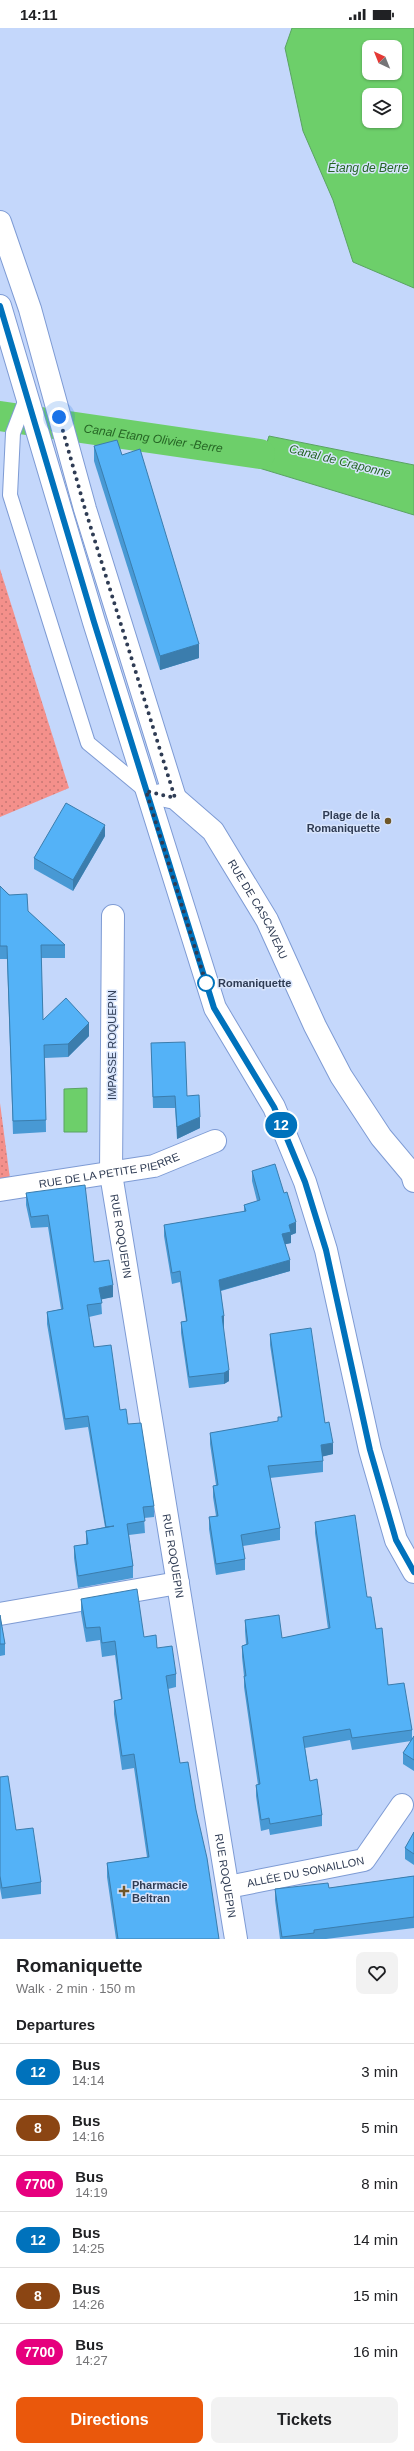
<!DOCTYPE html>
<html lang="en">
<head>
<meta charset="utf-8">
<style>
  body { margin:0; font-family:Arial,sans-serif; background:#f2f2f2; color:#202124; height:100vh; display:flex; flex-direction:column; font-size:15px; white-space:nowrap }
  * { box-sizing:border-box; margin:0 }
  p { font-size:13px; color:#757577 }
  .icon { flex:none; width:22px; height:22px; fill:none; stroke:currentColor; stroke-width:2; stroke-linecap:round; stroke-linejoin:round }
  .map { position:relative; height:1911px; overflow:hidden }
  .sheet { display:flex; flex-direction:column; background:#fff; flex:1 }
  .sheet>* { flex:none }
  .badge { padding:0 8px; border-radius:13px; font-size:14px; line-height:26px }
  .needle { width:26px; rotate:317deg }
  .tools { position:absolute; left:362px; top:12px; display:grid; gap:8px }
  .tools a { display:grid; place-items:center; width:40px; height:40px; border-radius:8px; background:#fff; box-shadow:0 1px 3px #0004; font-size:20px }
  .you { position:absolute; width:20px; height:20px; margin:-10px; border:3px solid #fff; border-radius:50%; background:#1a73e8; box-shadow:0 0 0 6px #1a73e833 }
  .map>.badge { position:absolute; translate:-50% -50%; box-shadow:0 0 0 2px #fff }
  h2 { padding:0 16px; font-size:15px; line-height:36px }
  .round { display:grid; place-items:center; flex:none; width:42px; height:42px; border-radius:8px; background:#f2f2f2 }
  .headline { display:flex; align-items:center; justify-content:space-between; height:68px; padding:0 16px }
  h1 { font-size:19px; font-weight:700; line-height:30px }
  .primary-button { display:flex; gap:8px; margin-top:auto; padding:8px 16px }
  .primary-button a { flex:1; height:46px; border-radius:8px; background:#ea580c; color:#fff; font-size:16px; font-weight:700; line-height:46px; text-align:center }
  .primary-button a+a { background:#f2f2f2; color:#202124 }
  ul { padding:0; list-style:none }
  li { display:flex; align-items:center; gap:12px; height:56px; padding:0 16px; border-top:1px solid #e0e0e0 }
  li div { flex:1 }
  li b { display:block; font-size:15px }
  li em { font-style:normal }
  li .badge { min-width:44px; font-weight:700; text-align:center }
  .status { display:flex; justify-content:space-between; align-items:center; height:28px; padding:0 20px; background:#fff; direction:ltr }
  .status svg { height:11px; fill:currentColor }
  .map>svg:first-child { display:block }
  .park { fill:url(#park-dots) }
  .water { fill:#6dcf6a; stroke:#5aa363; fill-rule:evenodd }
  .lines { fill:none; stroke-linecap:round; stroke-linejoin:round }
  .canal { stroke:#6dcf6a; stroke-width:30 }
  .service-casing { stroke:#7e9bd4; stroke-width:16 }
  .minor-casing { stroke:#7e9bd4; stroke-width:24 }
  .secondary-casing { stroke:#7e9bd4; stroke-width:24 }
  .service { stroke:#fff; stroke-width:14 }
  .minor { stroke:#fff; stroke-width:22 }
  .secondary { stroke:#fff; stroke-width:22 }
  .wall { fill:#4899d4 }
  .shaded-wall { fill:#3b7dad }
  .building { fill:#54b2f7; stroke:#3b7dad }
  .line-casing { stroke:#fff; stroke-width:9 }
  .line { stroke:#0072bc; stroke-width:6 }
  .walk { stroke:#2f3c54; stroke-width:4; stroke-dasharray:0 7.2 }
  .poi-dot { fill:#6f5728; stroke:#d7e4fc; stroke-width:1.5 }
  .stop-dot { fill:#fff; stroke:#0072bc; stroke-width:2 }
  .labels { text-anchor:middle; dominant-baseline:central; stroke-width:3; stroke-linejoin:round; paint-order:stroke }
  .poi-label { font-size:11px; font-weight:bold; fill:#2f3c54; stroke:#d7e4fc; text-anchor:end }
  .street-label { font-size:11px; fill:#2f3c54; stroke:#d7e4fc }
  .stop-label { font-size:11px; font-weight:bold; fill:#2f3c54; stroke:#d7e4fc; text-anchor:start }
  .water-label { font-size:12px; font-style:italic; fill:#266625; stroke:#d7e4fc }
</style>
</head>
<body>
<div class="status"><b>14:11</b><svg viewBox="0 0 49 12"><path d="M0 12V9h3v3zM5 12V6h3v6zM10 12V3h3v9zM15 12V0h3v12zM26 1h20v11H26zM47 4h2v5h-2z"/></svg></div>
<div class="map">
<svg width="414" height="1911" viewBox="0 0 414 1911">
  <defs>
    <pattern id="park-dots" width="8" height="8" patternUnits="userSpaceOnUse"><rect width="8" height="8" fill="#f4908b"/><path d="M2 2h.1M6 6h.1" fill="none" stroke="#c67774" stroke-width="1.8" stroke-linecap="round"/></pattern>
  </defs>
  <rect width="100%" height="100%" fill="#c4d7fb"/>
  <g class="park">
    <path d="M0 541 69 760 0 789Z"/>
    <path d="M0 1075 10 1151 0 1152Z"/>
  </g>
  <g class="water">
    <path d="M292 0H414V260L353 234 333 172 303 103 285 20ZM369 19H395V45H369ZM369 67H395V93H369Z"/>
    <path d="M269 408 414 437V487L259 440Z"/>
    <path d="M87 1060V1104H64V1061Z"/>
  </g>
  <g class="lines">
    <path class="canal" id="s1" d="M0 388 260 426"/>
    <defs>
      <path id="service" d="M26 371 13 405 10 467 88 715 146 763"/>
      <g id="minor">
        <path d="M0 194 30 281 85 481 175 770"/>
        <path id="s2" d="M161 767 175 770 213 803 267 892 315 998 341 1048 381 1109 412 1146 414 1153"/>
        <path id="s3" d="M113 888 111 1146 236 1911"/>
        <path id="s4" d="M0 1162 154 1138 215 1113"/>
        <path d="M0 1586 178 1555"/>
        <path id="s5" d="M228 1859 364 1832 402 1777"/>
      </g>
      <path id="secondary" d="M0 278 94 594 215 980 274 1079 305 1154 326 1222 370 1422 396 1512 414 1544"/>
    </defs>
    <use href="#service" class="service-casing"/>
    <use href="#minor" class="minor-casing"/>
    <use href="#secondary" class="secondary-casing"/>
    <use href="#service" class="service"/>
    <use href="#minor" class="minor"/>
    <use href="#secondary" class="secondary"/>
  </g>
  <g class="wall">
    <path d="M94 418 122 427 199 630 160 642 94 433Z"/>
    <path d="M105 808 73 863 34 841V830Z"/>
    <path d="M0 858 65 917V930H41L43 992 89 1008 68 1029 45 1030 46 1104 13 1106 7 931H0Z"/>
    <path d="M151 1015 187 1068 200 1100 177 1111 175 1080H153Z"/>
    <path d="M252 1143 284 1165 296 1205 291 1207V1215L285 1216 290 1243 221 1263 224 1299H223L229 1353 224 1356 189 1360 181 1305V1294L186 1293 180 1254 172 1256 164 1208V1197L244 1184V1177L257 1173 252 1153Z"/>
    <path d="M26 1165 94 1234 113 1269 101 1271 102 1286 89 1289 94 1319 120 1382 128 1396 154 1478V1489L144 1490 145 1505 129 1507 133 1538V1550L78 1560 74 1530V1518L86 1517V1503L105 1499 88 1399 65 1402 47 1296V1284L61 1281 48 1199 31 1200 26 1177Z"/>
    <path d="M270 1306 325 1395 333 1426 323 1428V1444L270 1450 280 1500V1512L243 1518 245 1531V1542L216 1547 209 1501V1489L216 1488 213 1469V1458L216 1457 210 1416V1405L278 1394V1389H281L270 1317Z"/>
    <path d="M315 1494 367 1569 376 1601 388 1657 412 1702V1712L414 1708V1743L403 1736V1725L411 1713 352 1722 350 1712 305 1720 310 1753 322 1787V1798L270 1807 269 1801 261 1803 256 1768V1757H258L244 1659V1648L242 1629V1618L246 1616 245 1603V1592L282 1610 328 1601 315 1505Z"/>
    <path d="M81 1571 144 1609 157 1620 176 1646V1659L168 1661 180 1735 196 1782 219 1911H116L107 1849V1835L147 1829 134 1740 122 1742 114 1686V1673L121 1671 115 1627 102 1629 100 1612 86 1614 81 1585Z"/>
    <path d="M0 1587 5 1616V1627L0 1628Z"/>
    <path d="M0 1749 16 1802 41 1854V1866L2 1871 0 1860Z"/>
    <path d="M414 1804V1837L405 1831V1820Z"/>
    <path d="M414 1848V1900L326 1911H280L275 1872V1861L329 1860Z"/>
  </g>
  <g class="shaded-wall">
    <path d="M199 616V630L160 642V628Z"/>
    <path d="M105 797V808L73 863V852Z"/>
    <path d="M89 995V1008L68 1029V1016Z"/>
    <path d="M200 1089V1100L177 1111V1099Z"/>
    <path d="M296 1194V1205L291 1207V1215L282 1217V1206L289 1197Z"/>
    <path d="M290 1232V1243L219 1263V1252Z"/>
    <path d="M113 1257V1269L99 1272V1260Z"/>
    <rect x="222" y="1288" width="2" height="11"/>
    <path d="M229 1342V1353L224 1356V1345Z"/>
    <path d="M333 1415V1426L321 1429V1417Z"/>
  </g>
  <g class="building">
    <path d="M117 412 122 427 140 421 199 616 160 628 94 418Z"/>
    <path d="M66 775 105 797 73 852 34 830Z"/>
    <path d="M0 858 9 867 27 866 28 883 65 917H41L43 992 66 970 89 995 68 1016 44 1017 46 1092 13 1093 7 918H0Z"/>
    <path d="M185 1014 187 1068 199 1067 200 1089 177 1099 175 1068 153 1069 151 1015Z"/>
    <path d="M275 1136 284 1165 287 1164 296 1194 289 1197 291 1204 282 1206 290 1232 219 1252 224 1288H222L229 1342 224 1345 189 1349 181 1294 187 1293 180 1243 172 1245 164 1197 246 1183 244 1177 260 1172 252 1143Z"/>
    <path d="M85 1157 94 1234 109 1232 113 1257 99 1260 102 1275 87 1277 94 1319 111 1317 120 1382 126 1381 128 1396 141 1395 154 1478 143 1479 145 1493 127 1496 133 1538 78 1548 74 1518 88 1516 86 1503 114 1498 106 1499 88 1388 65 1391 47 1284 63 1281 48 1187 31 1189 26 1165Z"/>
    <path d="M311 1300 325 1395 329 1394 333 1415 321 1417 323 1433 268 1438 280 1500 241 1507 245 1531 216 1536 209 1489 218 1488 213 1458 218 1457 210 1405 278 1393V1389H282L270 1306Z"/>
    <path d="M355 1487 367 1569H371L376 1601 382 1600 388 1657 404 1655 412 1702 352 1710 350 1701 303 1709 310 1753 317 1751 322 1787 270 1796 269 1790 261 1792 256 1757 260 1756 244 1648H246L242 1618 248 1616 245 1592 279 1587 282 1610 330 1600 315 1494Z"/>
    <path d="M137 1561 144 1609 156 1607 157 1620 172 1618 176 1646 166 1648 180 1735 188 1734 196 1782 207 1830 219 1911H118L107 1835 149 1829 134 1726 122 1728 114 1673 122 1671 115 1613 102 1615 100 1599 86 1600 81 1571Z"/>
    <path d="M0 1587 5 1616H0Z"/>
    <path d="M414 1708V1732L403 1725Z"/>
    <path d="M8 1748 16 1802 33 1800 41 1854 2 1860 0 1848V1749Z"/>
    <path d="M414 1804V1826L405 1820Z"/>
    <path d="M414 1848V1889L314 1902V1905L282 1909 275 1861 328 1855 329 1860Z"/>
  </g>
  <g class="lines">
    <defs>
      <path id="line" d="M0 278 94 594 214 980 274 1079 305 1154 326 1222 370 1422 396 1512 414 1544"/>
    </defs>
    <use href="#line" class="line-casing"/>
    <use href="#line" class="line"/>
    <path class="walk" d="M59 389 85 481 175 770 146 763 206 955"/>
  </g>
  <g class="poi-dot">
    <circle cx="388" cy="793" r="4"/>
    <path d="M122 1857h4v4h4v4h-4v4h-4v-4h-4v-4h4z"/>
  </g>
  <circle class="stop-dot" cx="206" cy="955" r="8"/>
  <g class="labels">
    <g class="poi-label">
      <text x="380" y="787">Plage de la<tspan x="380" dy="13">Romaniquette</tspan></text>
      <text x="132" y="1857" text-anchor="start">Pharmacie<tspan x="132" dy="13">Beltran</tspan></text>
    </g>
    <g class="street-label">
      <text stroke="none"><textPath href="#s2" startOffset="155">RUE DE CASCAVEAU</textPath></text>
      <text transform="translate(112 1017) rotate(-90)">IMPASSE ROQUEPIN</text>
      <text stroke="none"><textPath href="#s4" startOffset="111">RUE DE LA PETITE PIERRE</textPath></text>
      <text stroke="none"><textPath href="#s3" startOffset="321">RUE ROQUEPIN</textPath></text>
      <text stroke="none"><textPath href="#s3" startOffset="645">RUE ROQUEPIN</textPath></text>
      <text stroke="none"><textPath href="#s5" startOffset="79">ALLÉE DU SONAILLON</textPath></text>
      <text stroke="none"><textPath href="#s3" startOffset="969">RUE ROQUEPIN</textPath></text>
    </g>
    <g class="stop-label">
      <text x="218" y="955">Romaniquette</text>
    </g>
    <g class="water-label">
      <text x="368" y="140">Étang de Berre</text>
      <text stroke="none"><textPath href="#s1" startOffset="155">Canal Etang Olivier -Berre</textPath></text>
      <text transform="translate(340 433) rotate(14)">Canal de Craponne</text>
    </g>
  </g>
</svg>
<div class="tools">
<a><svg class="needle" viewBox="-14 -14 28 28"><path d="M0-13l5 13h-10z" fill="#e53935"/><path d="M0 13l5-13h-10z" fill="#757577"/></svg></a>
<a><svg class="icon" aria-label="layers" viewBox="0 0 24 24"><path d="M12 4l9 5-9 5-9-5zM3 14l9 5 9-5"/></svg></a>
</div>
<div class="you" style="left:59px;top:389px"></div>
<b class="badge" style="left:281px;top:1097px;background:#0072bc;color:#fff">12</b>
</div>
<section class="sheet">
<div class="headline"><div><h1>Romaniquette</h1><p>Walk · 2 min · 150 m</p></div><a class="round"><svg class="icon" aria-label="heart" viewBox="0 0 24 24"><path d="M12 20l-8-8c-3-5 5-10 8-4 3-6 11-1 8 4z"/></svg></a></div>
<h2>Departures</h2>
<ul>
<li><span class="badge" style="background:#0072bc;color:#fff">12</span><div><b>Bus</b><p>14:14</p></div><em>3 min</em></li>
<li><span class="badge" style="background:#8b4513;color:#fff">8</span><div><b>Bus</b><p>14:16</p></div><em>5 min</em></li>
<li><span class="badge" style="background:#e6007e;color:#fff">7700</span><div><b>Bus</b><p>14:19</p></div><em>8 min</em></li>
<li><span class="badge" style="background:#0072bc;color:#fff">12</span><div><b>Bus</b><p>14:25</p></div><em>14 min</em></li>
<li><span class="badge" style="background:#8b4513;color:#fff">8</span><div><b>Bus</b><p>14:26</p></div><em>15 min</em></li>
<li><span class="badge" style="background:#e6007e;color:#fff">7700</span><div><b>Bus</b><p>14:27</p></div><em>16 min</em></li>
</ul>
<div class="primary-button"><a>Directions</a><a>Tickets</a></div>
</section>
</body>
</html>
